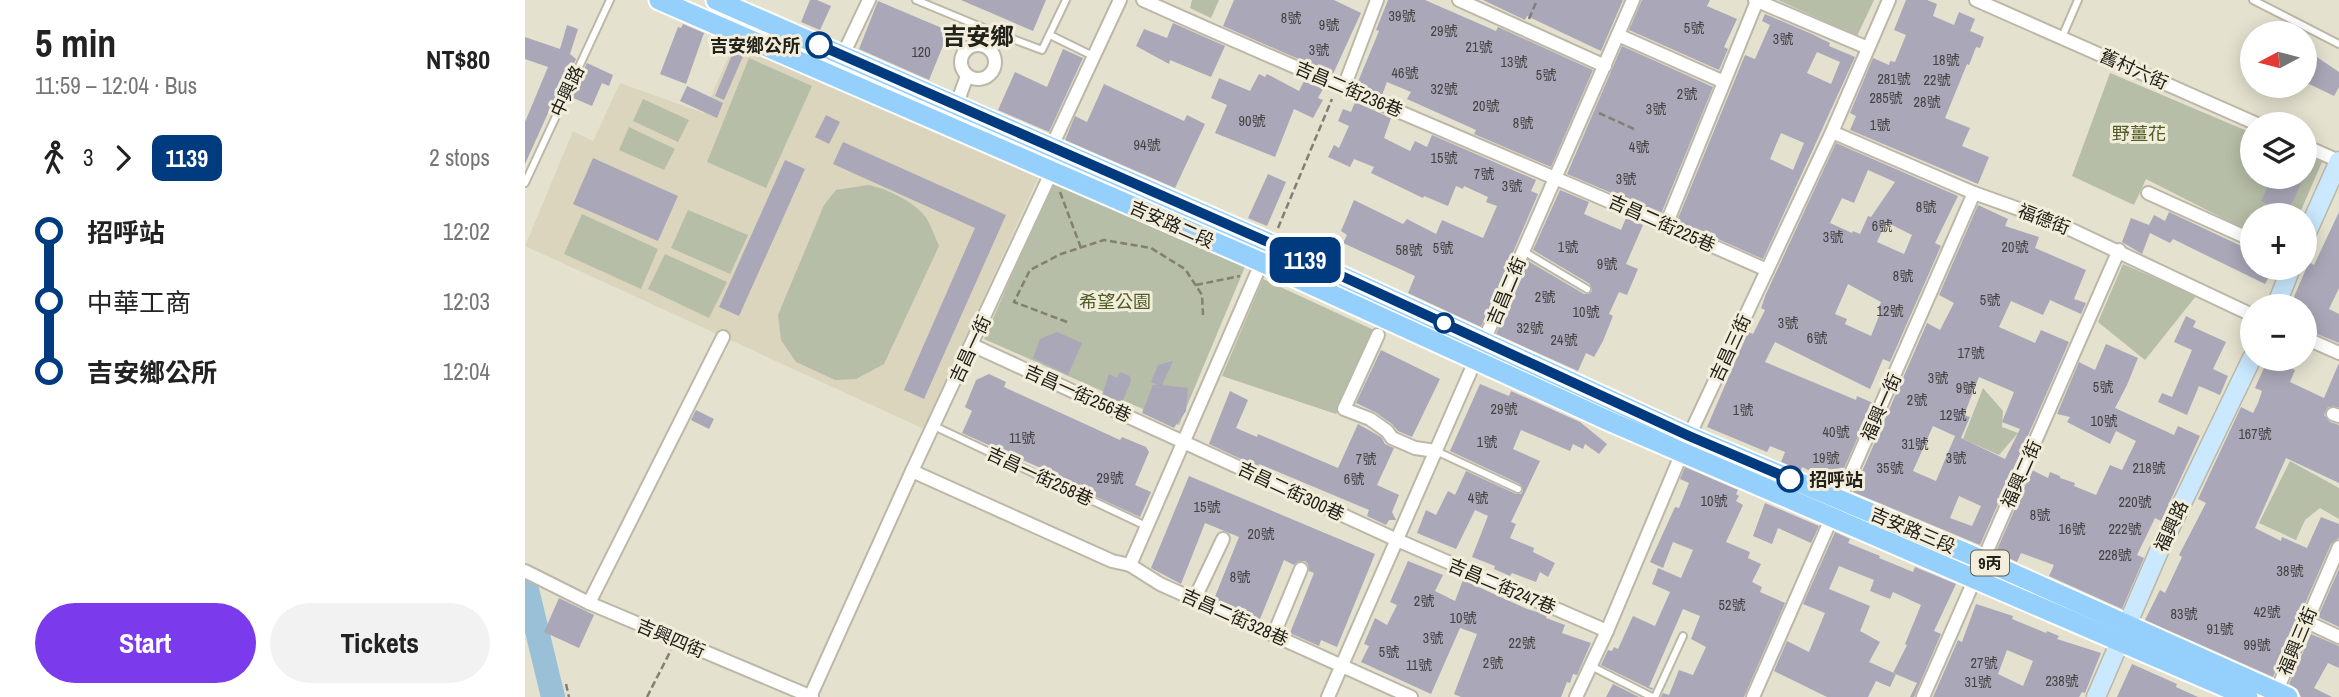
<!DOCTYPE html>
<html lang="en">
<head>
<meta charset="utf-8">
<style>
  body { margin:0; font-family:"Archivo Narrow","Noto Sans TC",sans-serif; background:#f2f2f2; color:#222; height:100vh; display:flex; flex-direction:column; font-size:26px; white-space:nowrap }
  * { box-sizing:border-box; margin:0 }
  p { font-size:23px; color:#767676 }
  .icon { flex:none; width:38px; height:38px; fill:none; stroke:currentColor; stroke-width:2; stroke-linecap:round; stroke-linejoin:round }
  .map { position:relative; flex:1; overflow:hidden }
  .sheet { display:flex; flex-direction:column; background:#fff; width:525px }
  .sheet>* { flex:none }
  .badge { padding:0 14px; border-radius:10px; font-size:24px; line-height:46px }
  .needle { width:46px; rotate:263deg }
  .buttons { position:absolute; left:1715px; top:21px; display:grid; gap:14px }
  .buttons a { display:grid; place-items:center; width:77px; height:77px; border-radius:50%; background:#fff; box-shadow:0 4px 18px #0003; font-size:35px }
  .map>.badge { position:absolute; translate:-50% -50%; box-shadow:0 0 0 4px #fff }
  .legs { display:flex; align-items:center; gap:10px; height:77px; padding:0 35px; font-size:23px }
  .legs p { margin-inline-start:auto }
  .headline { display:flex; align-items:center; justify-content:space-between; height:119px; padding:0 35px }
  h1 { font-size:38px; font-weight:800; line-height:52px }
  .button { display:flex; gap:14px; margin-top:auto; padding:14px 35px }
  .button a { flex:1; height:80px; border-radius:42px; background:#7c3aed; color:#fff; font-size:28px; font-weight:800; line-height:80px; text-align:center }
  .button a+a { background:#f2f2f2; color:#222 }
  ul { padding:0 35px; list-style:none }
  li { display:flex; align-items:center; gap:24px; height:70px; font-size:26px }
  li i { display:grid; place-items:center; width:10px; height:100%; margin:0 9px; background:currentColor }
  li i::after { content:''; width:18px; height:18px; margin:-9px; border:5px solid; border-radius:50%; background:#fff }
  li p { margin-inline-start:auto }
  li:first-child i { background:linear-gradient(#0000 50%,currentColor 0) }
  li:last-child i { background:linear-gradient(currentColor 50%,#0000 0) }
  main { display:flex; flex:1; min-height:0 }
  .map>svg:first-child { display:block }
  .built { fill:#dcd5bd }
  .green { fill:#b6bea7 }
  .lines { fill:none; stroke-linecap:round; stroke-linejoin:round }
  .river { stroke:#99c0d6; stroke-width:24 }
  .building { fill:#aaa7b8; fill-rule:evenodd }
  .lane-casing { stroke:#bcb7a6; stroke-width:10 }
  .street-casing { stroke:#bcb7a6; stroke-width:16 }
  .secondary-casing { stroke:#bcb7a6; stroke-width:21 }
  .primary-casing { stroke:#fff; stroke-width:23 }
  .path { stroke:#827f73; stroke-width:2.5; stroke-dasharray:7 3.5; stroke-linecap:butt }
  .lane { stroke:#fff; stroke-width:6 }
  .street { stroke:#fff; stroke-width:12 }
  .secondary { stroke:#cae8fe; stroke-width:18 }
  .primary { stroke:#95d0fd; stroke-width:19 }
  .line-1-casing { stroke:#fff; stroke-width:16 }
  .line-1 { stroke:#003b80; stroke-width:10 }
  .stop-1-dot { fill:#fff; stroke:#003b80; stroke-width:3.5 }
  .labels { text-anchor:middle; dominant-baseline:central; stroke-width:6; stroke-linejoin:round; paint-order:stroke }
  .number-label { font-size:14px; fill:#444242 }
  .shield { fill:#f3eedc; stroke:#615e54; stroke-width:2 }
  .shield-label { font-size:16px; font-weight:bold; fill:#22211a }
  .stop-label { font-size:18px; font-weight:bold; fill:#22211a; stroke:#f3eedc; text-anchor:end }
  .street-label { font-size:18px; fill:#22211a; stroke:#f3eedc }
  .park-label { font-size:18px; fill:#4e5d25; stroke:#f3eedc }
  .district-label { font-size:24px; font-weight:bold; fill:#22211a; stroke:#f3eedc }
</style>
</head>
<body>
<main>
<section class="sheet">
<div class="headline"><div><h1>5 min</h1><p>11:59 – 12:04 · Bus</p></div><b>NT$80</b></div>
<div class="legs"><svg class="icon" aria-label="walk" viewBox="0 0 24 24"><circle cx="13" cy="4" r="2"/><path d="M13 8l-2 6 4 7M11 14l-3 7M7 12l3-4h3l4 4"/></svg>3<svg class="icon" aria-label="forward" viewBox="0 0 24 24"><path d="M9 5l7 7-7 7"/></svg><b class="badge" style="background:#003b80;color:#fff">1139</b><p>2 stops</p></div>
<ul>
<li><i style="color:#003b80"></i><b>招呼站</b><p>12:02</p></li>
<li><i style="color:#003b80"></i><span>中華工商</span><p>12:03</p></li>
<li><i style="color:#003b80"></i><b>吉安鄉公所</b><p>12:04</p></li>
</ul>
<div class="button"><a>Start</a><a>Tickets</a></div>
</section>
<div class="map">
<svg width="1814" height="697" viewBox="0 0 1814 697">
  <rect width="100%" height="100%" fill="#e5e1cf"/>
  <path class="built" d="M209 44 514 176 399 429 0 246 48 131 68 141 95 83 179 113Z"/>
  <g class="green">
    <path d="M667 0H694L686 18 665 8Z"/>
    <path d="M1253 0H1349L1332 36Z"/>
    <path d="M224 58 287 86 241 188 182 162Z"/>
    <path d="M1585 73 1727 133V177H1780V155L1797 162 1774 215H1727V233L1621 179 1609 205 1547 176Z"/>
    <path d="M118 99 164 120 153 142 108 121Z"/>
    <path d="M104 127 150 149 139 170 94 150Z"/>
    <path d="M530 177 722 262 654 425 459 339Z"/>
    <path d="M343 185C361 188 392 203 402 219 407 228 410 237 414 246L359 364 331 379 310 380 271 362 256 340 253 315 299 205 311 190Z"/>
    <path d="M163 210 223 235 205 274 146 248Z"/>
    <path d="M57 214 133 249 116 289 39 254Z"/>
    <path d="M140 254 202 282 184 318 123 289Z"/>
    <path d="M1598 264 1671 296 1620 360 1573 322Z"/>
    <path d="M738 279 851 331 811 414 697 376Z"/>
    <path d="M1458 388 1478 411 1477 427 1493 433 1474 455 1438 439Z"/>
    <path d="M1765 461 1814 488V519L1795 508 1780 520 1771 540 1734 523Z"/>
  </g>
  <g class="lines">
    <path class="river" d="M0 581 28 697"/>
  </g>
  <g class="building">
    <path d="M285 0H292L306 6 295 30 276 22Z"/>
    <path d="M436 0H521L508 31Z"/>
    <path d="M709 0H809L836 13 808 74 698 26Z"/>
    <path d="M863 0H900L971 31 973 27 1068 70 1026 167 949 134 951 130 882 99 886 92 862 82 857 95 832 84 854 31 851 30Z"/>
    <path d="M958 0H1098L1076 51 1002 16 1000 20Z"/>
    <path d="M1117 0H1185L1182 6 1212 19 1199 47 1203 49 1194 70 1104 30Z"/>
    <path d="M1381 0H1402L1412 4 1408 16 1429 25 1434 12 1450 19 1445 31 1459 37 1455 48 1451 47 1444 65 1442 64 1420 118 1445 128 1437 146 1464 157 1453 184 1325 130 1331 116 1325 113 1348 58 1364 65 1365 61 1370 62 1381 35 1369 30Z"/>
    <path d="M353 1 424 31 404 80 334 49Z"/>
    <path d="M1240 14 1287 34 1305 43 1304 46 1330 57 1238 259 1152 221 1220 55 1230 59 1245 25 1237 21ZM1292 52 1315 62 1306 84 1282 73ZM1256 133 1279 143 1268 170 1245 159Z"/>
    <path d="M648 23 700 46 686 77 645 60 644 64 611 46 619 29 642 38Z"/>
    <path d="M158 24 179 33 161 84 135 74 153 27 156 28Z"/>
    <path d="M42 25 53 29 45 54 51 59 36 92 33 91 0 164V122L23 67 0 59V37L35 49Z"/>
    <path d="M1097 46 1188 87 1136 214 1042 174Z"/>
    <path d="M538 49 558 58 524 132 473 110 490 72 522 87Z"/>
    <path d="M1780 49 1814 72V87L1809 96 1780 82Z"/>
    <path d="M209 50 219 54 199 100 190 96Z"/>
    <path d="M62 63 88 75 84 86 77 83 67 106 46 97Z"/>
    <path d="M734 74 740 77 742 74 774 91 779 81 798 89 793 98 798 100 788 118 769 109 750 157 690 133 702 105 686 98 694 78 725 91Z"/>
    <path d="M579 84 659 121 662 115 680 124 650 188 540 140 550 116 562 122Z"/>
    <path d="M162 86 198 103 192 118 155 101Z"/>
    <path d="M830 102 866 118 859 138 885 151 890 141 902 147 907 135 1011 180 1006 191 1013 194 956 327 883 293 890 276 818 243 822 235 816 231 829 200 878 224 882 219 911 234 917 220 958 238 972 206 961 202 963 197 939 186 938 189 931 186 923 206 899 196 898 198 846 173 849 167 829 159 825 167 803 157 809 145 814 148 824 126 813 121 818 109 826 112Z"/>
    <path d="M301 115 315 122 304 144 290 137Z"/>
    <path d="M318 142 481 215 399 399 379 390 450 228 308 164Z"/>
    <path d="M1311 143 1433 196 1410 243 1416 246 1365 362 1358 359 1345 389 1250 342 1240 362 1331 400 1332 396 1348 403 1312 484 1277 467 1276 470 1256 462 1260 452 1245 446 1242 452 1182 427 1223 332 1228 334 1240 310 1236 308 1241 294ZM1343 170 1370 182 1346 217 1343 216 1335 234 1328 231 1327 233 1305 223 1317 198 1329 203ZM1361 222 1387 235 1379 254 1352 242ZM1323 284 1356 302 1353 310 1356 311 1346 336 1320 324 1322 319 1310 314Z"/>
    <path d="M68 158 153 196 133 241 48 204Z"/>
    <path d="M260 160 280 169 214 316 194 307Z"/>
    <path d="M743 174 761 182 742 226 723 218Z"/>
    <path d="M1747 177 1754 180 1756 177H1762L1776 184 1762 213 1736 201Z"/>
    <path d="M1035 190 1064 202 1059 214 1096 230 1101 218 1118 225 1101 264 1113 269 1102 295 1094 292 1084 314 1088 316 1078 341 1069 357 1061 353 1053 371 971 334 1003 261 1059 294H1064L1067 291 1065 284 1008 250Z"/>
    <path d="M1453 205 1483 219 1480 226 1514 237 1510 248 1561 270 1549 299 1561 303 1556 314 1525 300 1518 315 1486 301 1474 327 1510 343 1516 330 1544 342 1455 545 1328 492 1402 323 1415 330 1429 303 1414 295ZM1454 377 1489 392 1477 422 1495 429 1480 459 1436 438 1445 417 1439 415ZM1408 426 1430 436 1411 481 1388 471ZM1434 496 1456 506 1447 526 1425 518Z"/>
    <path d="M1644 212 1727 251V268H1748L1740 284 1648 239 1645 243 1625 233 1617 254 1597 242 1606 218 1624 225 1629 215 1640 221Z"/>
    <path d="M1814 212V288L1804 309 1814 314V343L1780 329V306H1765L1784 262 1789 265Z"/>
    <path d="M1661 316 1671 321 1668 327 1701 342 1688 369 1703 376 1695 395 1674 386 1662 415 1633 402 1637 393 1647 397 1667 350 1649 342Z"/>
    <path d="M532 332 557 343 543 375 508 358 515 339Z"/>
    <path d="M1581 344 1613 358 1602 385 1590 408 1649 435 1653 426 1675 436 1636 521 1630 518 1612 555 1619 558 1597 609 1524 576 1529 565 1496 553 1492 562 1471 552 1507 470 1523 478 1525 472 1535 476V478L1550 483 1549 486 1571 495 1585 465 1597 470 1611 441 1591 431 1585 444 1542 422 1545 417 1532 414 1554 362 1570 370Z"/>
    <path d="M856 350 915 379 887 437 873 431 867 424 850 412 831 403Z"/>
    <path d="M1743 359 1770 370 1765 382 1799 398 1814 363V407H1803L1799 415 1805 422 1814 425V483L1761 458 1730 528 1756 541 1757 537 1782 548 1796 517 1814 524V538L1806 544 1748 677 1620 620 1635 590 1640 593 1657 557 1654 555 1681 503 1673 499 1716 407 1728 413 1733 403 1737 391 1730 388Z"/>
    <path d="M648 361 637 385 663 388 661 411 649 428 617 413 628 385H633L626 382 633 365Z"/>
    <path d="M595 372 605 376 606 381 597 403 577 395 584 374 592 378Z"/>
    <path d="M464 374 481 382 479 387 595 440 597 437 621 447 624 452 610 485 626 492 615 517 565 494 567 491 437 433 447 411 440 407 451 380Z"/>
    <path d="M955 384 984 396 986 391 1055 422 1082 444 1074 454 1060 444 1058 449 1048 444 1045 451 996 430 988 449 1015 461 986 522 991 524 985 538 1009 548 1008 552 1030 563 1023 577 1015 572 1011 582 987 573 985 576 969 569 970 566 947 557 963 516 950 510 931 549 892 533 901 510 911 515 923 491 930 495 941 471 991 494H996L998 491 995 484 925 451Z"/>
    <path d="M705 391 723 400 711 428 732 437 733 434 813 468 833 424 856 437 860 444 869 448 852 485 874 495 867 512 871 520H864L861 525 842 516 844 510 734 464 733 467 684 444Z"/>
    <path d="M171 410 189 419 184 429 166 420Z"/>
    <path d="M1160 467 1213 490 1211 494 1214 496 1211 501 1218 505 1201 542 1225 552 1223 558 1236 564 1227 582 1237 587 1235 592 1260 603 1219 697H1136L1138 693 1144 695 1154 670 1168 675 1181 647 1166 639 1175 616 1158 609 1124 687 1128 688 1127 690 1076 665 1083 650 1087 651 1089 647 1093 649 1108 616 1130 626 1145 592 1127 584 1133 568 1156 578 1168 550 1148 542 1138 568 1125 562 1150 507 1154 508 1164 483 1155 479Z"/>
    <path d="M664 476 850 554 812 647 796 640 794 646 765 633 789 573 784 571 783 564 780 561H774L769 565 759 560 735 619 689 599 714 537 680 523 656 584 626 568Z"/>
    <path d="M1240 503 1294 526 1286 543 1253 528 1247 544 1228 536Z"/>
    <path d="M1310 532 1325 539 1323 543 1355 556 1354 558 1388 572 1390 567 1431 584 1409 631 1416 634 1389 697H1385L1392 683 1368 673 1382 645 1380 644 1396 605 1368 592 1365 599 1345 591 1349 580 1314 566 1304 589 1345 606 1335 631 1355 642 1344 662 1371 674 1365 687 1351 681 1343 697H1302L1249 671 1262 641 1284 652 1300 613 1278 604Z"/>
    <path d="M883 561 918 575 910 591 930 601 938 580 1002 609 1022 615 1021 618 1040 625 1037 633 1066 643 1052 675 1048 674 1045 683 1042 682 1036 697H936L929 694 952 634 935 628 906 694 836 662 844 646 839 644 850 618 862 625 872 605 865 602Z"/>
    <path d="M1814 569V627L1793 617Z"/>
    <path d="M34 598 69 615 54 648 19 632Z"/>
    <path d="M1451 604 1488 616 1487 619 1521 633 1522 631 1534 636 1532 639 1576 653 1560 693 1557 692 1554 697H1408L1433 640 1437 642ZM1482 650 1508 661 1498 686 1473 674Z"/>
    <path d="M1786 634 1814 646V668L1803 663 1789 688 1807 697H1776L1772 689 1764 684Z"/>
    <path d="M1607 664 1652 684 1651 687 1673 697H1592Z"/>
    <path d="M1088 684 1114 697H1081Z"/>
  </g>
  <g class="lines">
    <defs>
      <g id="lane">
        <path d="M391 0 461 29 456 45"/>
        <path d="M1728 0 1814 44"/>
        <path d="M461 29 517 50 541 0"/>
        <path d="M525 35 568 56"/>
        <path d="M1537 37 1553 0"/>
        <path d="M0 183 85 0"/>
        <path d="M998 251 1062 289"/>
        <path d="M409 426 621 526"/>
        <path d="M911 451 993 489"/>
        <path d="M1066 666 1127 697"/>
        <path d="M1130 697 1158 636"/>
      </g>
      <g id="street">
        <path d="M618 0C824 93 1035 178 1242 270"/>
        <path d="M934 0 1080 66"/>
        <path d="M1230 0 1343 48"/>
        <path d="M1451 0 1732 124"/>
        <path d="M1093 35 1199 82"/>
        <circle cx="453" cy="62" r="17"/>
        <path d="M308 76 344 0"/>
        <path d="M819 87 852 0"/>
        <path d="M424 125 442 76"/>
        <path d="M1307 132 1449 193 1530 222 1727 315"/>
        <path d="M1780 146 1814 161"/>
        <path d="M1623 193 1727 240"/>
        <path d="M1141 225 1232 1"/>
        <path d="M853 335 819 409 845 419 862 431 867 438 890 448 911 451"/>
        <path d="M1780 338 1814 353"/>
        <path d="M447 345 872 540 1082 631"/>
        <path d="M1808 414 1814 416"/>
        <path d="M387 471 587 561 605 565 745 243"/>
        <path d="M605 565 635 584 886 697"/>
        <path d="M0 571 64 603 287 697"/>
        <path d="M669 600 698 539"/>
        <path d="M64 603 198 337"/>
        <path d="M1780 621 1814 637"/>
        <path d="M749 634 776 569"/>
        <path d="M285 697 387 471 527 171 526 148 595 0"/>
        <path d="M803 697 1108 0"/>
        <path d="M1051 697 1082 631 1164 436 1307 132 1364 0"/>
        <path d="M1228 697 1449 193"/>
        <path d="M1398 697 1594 250"/>
        <path d="M1749 697 1814 547"/>
      </g>
      <g id="secondary">
        <path d="M1780 237 1814 161"/>
        <path d="M1751 306 1766 268"/>
        <path d="M1571 697 1634 551 1727 358"/>
      </g>
      <g id="primary">
        <path d="M134 0 736 262 1084 421 1723 697"/>
        <path d="M191 0 745 243 1164 436 1458 560 1763 697"/>
      </g>
    </defs>
    <use href="#lane" class="lane-casing"/>
    <use href="#street" class="street-casing"/>
    <use href="#secondary" class="secondary-casing"/>
    <use href="#primary" class="primary-casing"/>
    <g class="path">
      <path d="M1004 19 1012 0"/>
      <path d="M1074 113 1109 129"/>
      <path d="M535 192 556 248"/>
      <path d="M753 228 807 99"/>
      <path d="M671 285 715 276"/>
      <path d="M542 322 489 302 505 270 536 254 579 240 626 248 660 269 677 295 678 315"/>
      <path d="M41 684 44 697"/>
      <path d="M122 697 146 650"/>
    </g>
    <use href="#lane" class="lane"/>
    <use href="#street" class="street"/>
    <use href="#secondary" class="secondary"/>
    <use href="#primary" class="primary"/>
  </g>
  <g class="lines">
    <defs>
      <path id="line-1" d="M294 45 745 243 1164 436 1265 479"/>
    </defs>
    <use href="#line-1" class="line-1-casing"/>
    <use href="#line-1" class="line-1"/>
  </g>
  <g class="stop-1-dot">
    <circle cx="294" cy="45" r="12"/>
    <circle cx="919" cy="323" r="9"/>
    <circle cx="1265" cy="479" r="12"/>
  </g>
  <g class="labels">
    <g class="number-label">
      <text x="877" y="16">39號</text>
      <text x="766" y="18">8號</text>
      <text x="804" y="25">9號</text>
      <text x="1169" y="28">5號</text>
      <text x="919" y="31">29號</text>
      <text x="1258" y="39">3號</text>
      <text x="954" y="47">21號</text>
      <text x="794" y="50">3號</text>
      <text x="396" y="52">120</text>
      <text x="1421" y="60">18號</text>
      <text x="989" y="62">13號</text>
      <text x="880" y="73">46號</text>
      <text x="1021" y="75">5號</text>
      <text x="1369" y="79">281號</text>
      <text x="1412" y="80">22號</text>
      <text x="919" y="89">32號</text>
      <text x="1162" y="94">2號</text>
      <text x="1361" y="98">285號</text>
      <text x="1402" y="102">28號</text>
      <text x="961" y="106">20號</text>
      <text x="1131" y="109">3號</text>
      <text x="727" y="121">90號</text>
      <text x="998" y="123">8號</text>
      <text x="1355" y="125">1號</text>
      <text x="622" y="145">94號</text>
      <text x="1114" y="147">4號</text>
      <text x="919" y="158">15號</text>
      <text x="959" y="174">7號</text>
      <text x="1101" y="179">3號</text>
      <text x="987" y="186">3號</text>
      <text x="1401" y="207">8號</text>
      <text x="1357" y="226">6號</text>
      <text x="1308" y="237">3號</text>
      <text x="1043" y="247">1號</text>
      <text x="1490" y="247">20號</text>
      <text x="918" y="248">5號</text>
      <text x="884" y="250">58號</text>
      <text x="1082" y="264">9號</text>
      <text x="1378" y="276">8號</text>
      <text x="1020" y="297">2號</text>
      <text x="1465" y="300">5號</text>
      <text x="1365" y="311">12號</text>
      <text x="1061" y="312">10號</text>
      <text x="1263" y="323">3號</text>
      <text x="1005" y="328">32號</text>
      <text x="1292" y="338">6號</text>
      <text x="1039" y="340">24號</text>
      <text x="1446" y="353">17號</text>
      <text x="1413" y="378">3號</text>
      <text x="1578" y="387">5號</text>
      <text x="1441" y="388">9號</text>
      <text x="1392" y="400">2號</text>
      <text x="979" y="409">29號</text>
      <text x="1218" y="410">1號</text>
      <text x="1428" y="415">12號</text>
      <text x="1579" y="421">10號</text>
      <text x="1311" y="432">40號</text>
      <text x="1730" y="434">167號</text>
      <text x="497" y="438">11號</text>
      <text x="962" y="442">1號</text>
      <text x="1390" y="444">31號</text>
      <text x="1301" y="458">19號</text>
      <text x="1431" y="458">3號</text>
      <text x="841" y="459">7號</text>
      <text x="1365" y="468">35號</text>
      <text x="1624" y="468">218號</text>
      <text x="585" y="478">29號</text>
      <text x="829" y="479">6號</text>
      <text x="953" y="498">4號</text>
      <text x="1189" y="501">10號</text>
      <text x="1610" y="502">220號</text>
      <text x="682" y="507">15號</text>
      <text x="1515" y="515">8號</text>
      <text x="1547" y="529">16號</text>
      <text x="1600" y="529">222號</text>
      <text x="736" y="534">20號</text>
      <text x="1590" y="555">228號</text>
      <text x="1765" y="571">38號</text>
      <text x="715" y="577">8號</text>
      <text x="899" y="601">2號</text>
      <text x="1207" y="605">52號</text>
      <text x="1742" y="612">42號</text>
      <text x="1659" y="614">83號</text>
      <text x="938" y="618">10號</text>
      <text x="1695" y="629">91號</text>
      <text x="908" y="638">3號</text>
      <text x="997" y="643">22號</text>
      <text x="1732" y="645">99號</text>
      <text x="864" y="652">5號</text>
      <text x="968" y="663">2號</text>
      <text x="1459" y="663">27號</text>
      <text x="894" y="665">11號</text>
      <text x="1537" y="681">238號</text>
      <text x="1453" y="682">31號</text>
    </g>
    <rect class="shield" x="1446" y="550.5" width="38" height="25" rx="5"/>
    <g class="shield-label">
      <text x="1465" y="563">9丙</text>
    </g>
    <g class="stop-label">
      <text x="275" y="45">吉安鄉公所</text>
      <text x="1284" y="479" text-anchor="start">招呼站</text>
    </g>
    <g class="street-label">
      <text transform="translate(1609 69) rotate(24)">舊村六街</text>
      <text transform="translate(824 89) rotate(23)">吉昌二街236巷</text>
      <text transform="translate(42 91) rotate(-65)">中興路</text>
      <text transform="translate(1519 219) rotate(21)">福德街</text>
      <text transform="translate(1137 223) rotate(24)">吉昌二街225巷</text>
      <text transform="translate(647 224) rotate(24)">吉安路二段</text>
      <text transform="translate(981 291) rotate(-67)">吉昌二街</text>
      <text transform="translate(1205 348) rotate(-65)">吉昌三街</text>
      <text transform="translate(445 349) rotate(-65)">吉昌一街</text>
      <text transform="translate(553 393) rotate(24)">吉昌一街256巷</text>
      <text transform="translate(1356 407) rotate(-66)">福興一街</text>
      <text transform="translate(1496 474) rotate(-66)">福興二街</text>
      <text transform="translate(515 476) rotate(25)">吉昌一街258巷</text>
      <text transform="translate(766 491) rotate(25)">吉昌二街300巷</text>
      <text transform="translate(1646 526) rotate(-65)">福興路</text>
      <text transform="translate(1388 530) rotate(23)">吉安路三段</text>
      <text transform="translate(977 586) rotate(23)">吉昌二街247巷</text>
      <text transform="translate(710 617) rotate(24)">吉昌二街328巷</text>
      <text transform="translate(146 638) rotate(23)">吉興四街</text>
      <text transform="translate(1772 641) rotate(-67)">福興三街</text>
    </g>
    <g class="park-label">
      <text x="1614" y="133">野薑花</text>
      <text x="590" y="301">希望公園</text>
    </g>
    <g class="district-label">
      <text x="453" y="36">吉安鄉</text>
    </g>
  </g>
</svg>
<div class="buttons">
<a><svg class="needle" viewBox="-14 -14 28 28"><path d="M0-13l5 13h-10z" fill="#e53935"/><path d="M0 13l5-13h-10z" fill="#767676"/></svg></a>
<a><svg class="icon" aria-label="layers" viewBox="0 0 24 24"><path d="M12 4l9 5-9 5-9-5zM3 14l9 5 9-5"/></svg></a>
<a>+</a>
<a>−</a>
</div>
<b class="badge" style="left:780px;top:260px;background:#003b80;color:#fff">1139</b>
</div>
</main>
</body>
</html>
